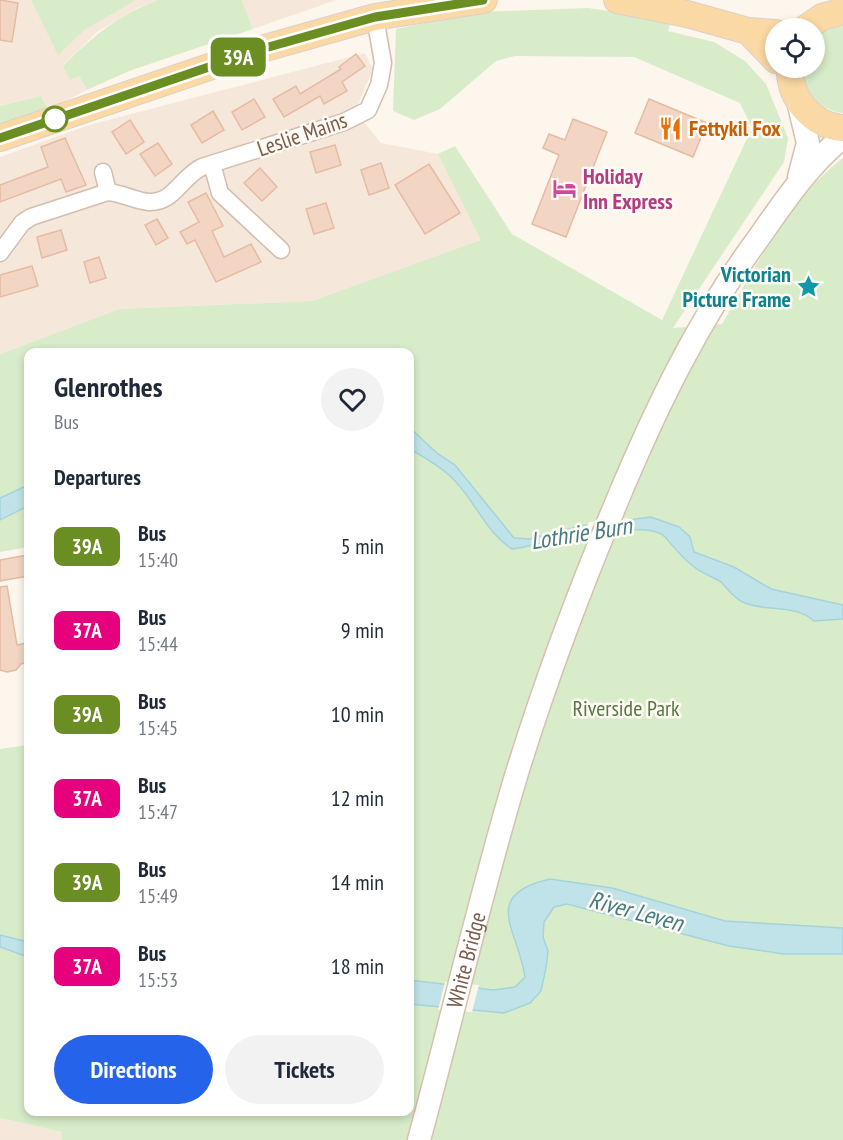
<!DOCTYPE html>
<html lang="en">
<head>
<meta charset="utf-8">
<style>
  body { margin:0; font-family:"PT Sans Narrow",sans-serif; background:#f2f2f3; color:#1f2937; height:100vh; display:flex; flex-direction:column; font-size:22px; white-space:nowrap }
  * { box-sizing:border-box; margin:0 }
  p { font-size:20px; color:#747a83 }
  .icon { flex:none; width:33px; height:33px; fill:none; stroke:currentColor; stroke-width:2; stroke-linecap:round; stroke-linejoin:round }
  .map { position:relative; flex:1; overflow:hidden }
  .side { position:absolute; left:24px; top:348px; width:390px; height:768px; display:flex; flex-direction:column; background:#fff; border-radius:12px; box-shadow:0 3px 9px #0003 }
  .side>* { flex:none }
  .badge { padding:0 12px; border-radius:9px; font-size:21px; line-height:39px }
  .tools { position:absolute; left:765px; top:18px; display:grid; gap:12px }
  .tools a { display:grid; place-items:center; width:60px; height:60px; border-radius:50%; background:#fff; box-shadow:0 3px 9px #0003; font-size:30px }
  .map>.badge { position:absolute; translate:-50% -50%; box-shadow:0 0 0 3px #fff }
  h2 { padding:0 30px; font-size:22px; line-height:54px }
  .round { display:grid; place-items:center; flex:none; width:63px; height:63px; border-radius:32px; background:#f2f2f3 }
  .summary { display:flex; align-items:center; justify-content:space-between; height:102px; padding:0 30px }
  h1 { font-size:28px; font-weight:700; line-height:45px }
  .primary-button { display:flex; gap:12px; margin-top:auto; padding:12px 30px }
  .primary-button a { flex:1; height:69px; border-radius:36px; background:#2563eb; color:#fff; font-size:24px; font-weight:700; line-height:69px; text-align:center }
  .primary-button a+a { background:#f2f2f3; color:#1f2937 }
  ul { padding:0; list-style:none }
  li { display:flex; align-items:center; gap:18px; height:84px; padding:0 30px }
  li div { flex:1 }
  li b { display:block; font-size:22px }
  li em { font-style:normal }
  li .badge { min-width:66px; font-weight:700; text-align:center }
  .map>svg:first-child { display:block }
  .residential { fill:#f5e8da }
  .green { fill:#d8ecc9 }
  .water { fill:#bfe3e8; stroke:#a5d3da; stroke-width:1.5 }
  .pier { fill:#fdf6ec }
  .building { fill:#f3d5c3; stroke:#e6bba3; stroke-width:1.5 }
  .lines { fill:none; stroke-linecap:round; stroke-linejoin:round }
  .minor-casing { stroke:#d1beb0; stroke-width:19 }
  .secondary-casing { stroke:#d6c0b0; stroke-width:25 }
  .primary-casing { stroke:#dad1cd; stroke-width:28 }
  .minor { stroke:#fff; stroke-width:16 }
  .secondary { stroke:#fff; stroke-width:22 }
  .primary { stroke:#fbd9a5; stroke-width:26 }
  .line-casing { stroke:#fff; stroke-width:14 }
  .line { stroke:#6b8e23; stroke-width:9 }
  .stop-dot { fill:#fff; stroke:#6b8e23; stroke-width:3 }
  .labels { text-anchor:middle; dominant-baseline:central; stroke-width:5; stroke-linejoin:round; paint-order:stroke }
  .food-label { font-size:22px; font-weight:bold; fill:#c56008; stroke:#fffaf3; text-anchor:start }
  .street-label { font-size:22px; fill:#7a5c4d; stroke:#fffaf3 }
  .hotel-label { font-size:22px; font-weight:bold; fill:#b23c85; stroke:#fffaf3; text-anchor:start }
  .culture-label { font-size:22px; font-weight:bold; fill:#0d838f; stroke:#fffaf3; text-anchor:end }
  .park-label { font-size:22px; fill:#537a41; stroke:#fffaf3 }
  .water-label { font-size:24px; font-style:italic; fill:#437c86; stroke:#fffaf3 }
</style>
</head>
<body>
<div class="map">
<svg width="843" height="1140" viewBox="0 0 843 1140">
  <rect width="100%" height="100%" fill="#fdf6ec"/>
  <g class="residential">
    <path d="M0 0H158L137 8 97 32 63 65 79 76 87 90 48 110 41 96 0 106Z"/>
    <path d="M242 0H336L253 29Z"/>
    <path d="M365 53 373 69 355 111 381 143 438 154 482 240 312 301 119 309 0 354V157L89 125Z"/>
    <path d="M0 1118 61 1132 62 1140H0Z"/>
  </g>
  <g class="green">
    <path d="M31 0H136L84 30 58 55Z"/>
    <path d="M158 0H242L253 29 129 71 87 90 79 76 70 80 63 66C93 36 118 15 158 0Z"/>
    <path d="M588 8 671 20 668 31 714 42 745 61 766 84 788 138 784 162 673 328 722 324C756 266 788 200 843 158V1140H62L61 1132 0 1118V749L28 745V1112H410V352H28V547L0 552V354L119 309 312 301 481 240 438 154 455 146 512 234 662 320 752 128 740 103 634 57 515 56 496 61 440 109 414 120 393 111 396 29 479 12Z"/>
    <path d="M843 24V113C822 111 798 91 803 68H814C815 40 814 33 843 24Z"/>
    <path d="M41 96 48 110 0 124V106Z"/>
  </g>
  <g class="water">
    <path d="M410 428 438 454 455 465 514 538 529 539 581 526 651 517 679 527 690 537 694 552 734 567 771 589 843 605V619L814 621C796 604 767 612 745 603 735 600 728 589 721 582 713 577 704 574 697 569 683 560 675 548 665 537 645 516 542 545 512 549 486 532 476 503 455 481 443 468 425 458 410 449Z"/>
    <path d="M28 485V506L0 520V498Z"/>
    <path d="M550 879 612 888 725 921 843 928V954H784L729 946 567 904 554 907 544 922 543 937 548 951 546 968 541 991 530 1003 504 1013 410 1004V980L493 990 515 987 525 977C519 931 479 895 550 879Z"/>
    <path d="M0 935 28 942V957L0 947Z"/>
  </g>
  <g class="pier">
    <path d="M629 518 622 533 582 538 589 522Z"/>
    <path d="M445 982 479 985 472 1012 438 1010Z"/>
  </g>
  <g class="building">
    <path d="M0 0 18 3 12 42 0 40Z"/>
    <path d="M356 54 365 66 342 82 347 91 324 104 320 96 284 117 273 99 296 86 300 94 341 69 339 67Z"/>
    <path d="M254 99 265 117 242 130 232 112Z"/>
    <path d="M649 99 707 123 693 157 635 133Z"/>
    <path d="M213 111 224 130 202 143 191 125Z"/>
    <path d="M573 119 607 132 566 237 532 224 559 155 543 148 549 134 565 140Z"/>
    <path d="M130 120 144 142 126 154 112 132Z"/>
    <path d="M65 138 86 185 66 192 61 179 0 202V185L48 167 41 147Z"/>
    <path d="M158 143 172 164 155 176 140 154Z"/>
    <path d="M335 145 341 165 316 173 310 152Z"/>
    <path d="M381 163 389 188 369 195 361 170Z"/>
    <path d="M429 164 460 213 425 234 395 185Z"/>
    <path d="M260 168 277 187 262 201 244 183Z"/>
    <path d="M206 193 223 226 212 231 224 257 251 244 261 262 216 282 195 240 187 244 180 232 199 222 188 202Z"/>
    <path d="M326 203 334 228 314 234 306 209Z"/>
    <path d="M157 219 168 238 156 245 145 225Z"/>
    <path d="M61 230 67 250 42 258 37 237Z"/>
    <path d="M99 257 106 278 90 283 84 262Z"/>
    <path d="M32 266 38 286 0 297V275Z"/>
    <path d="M28 555V576L0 581V560Z"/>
    <path d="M7 586 17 645 28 643V662L21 664 16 670 7 672 0 670V587Z"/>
  </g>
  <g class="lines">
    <defs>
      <g id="minor">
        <path d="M212 164 220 193 281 250"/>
        <path d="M103 172 108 192"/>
        <path d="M0 253 22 223 31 217 108 192C122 193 135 201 149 202 174 203 182 176 202 167L344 122 368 110 379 85 383 63 375 17"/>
      </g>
      <g id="secondary">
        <path d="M798 101 808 143 799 177"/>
        <path id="s1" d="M419 1140C452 1019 480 896 516 776 545 682 579 591 617 501 655 410 697 322 755 243 782 205 807 166 843 137"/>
      </g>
      <g id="primary">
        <path d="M617 0 687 14 748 31 776 33"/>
        <path d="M806 28 822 17 843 11"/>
        <path d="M748 31 776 60"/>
        <path d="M790 68C789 98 812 126 843 128"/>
        <path d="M0 138 265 48 375 17 484 0"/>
      </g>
    </defs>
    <use href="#minor" class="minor-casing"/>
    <use href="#secondary" class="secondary-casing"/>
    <use href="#primary" class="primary-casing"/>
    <use href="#minor" class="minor"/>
    <use href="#secondary" class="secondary"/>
    <use href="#primary" class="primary"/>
  </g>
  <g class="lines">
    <defs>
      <path id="line" d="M0 138 265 48 375 17 483 0"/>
    </defs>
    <use href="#line" class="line-casing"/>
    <use href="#line" class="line"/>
  </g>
  <defs>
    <symbol id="restaurant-bare" viewBox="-9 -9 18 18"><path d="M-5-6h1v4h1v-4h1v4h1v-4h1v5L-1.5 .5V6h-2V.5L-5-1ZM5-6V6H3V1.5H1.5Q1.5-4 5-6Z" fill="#e8710a" stroke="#fffaf3" stroke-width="2.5" paint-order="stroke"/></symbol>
    <symbol id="hotel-bare" viewBox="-9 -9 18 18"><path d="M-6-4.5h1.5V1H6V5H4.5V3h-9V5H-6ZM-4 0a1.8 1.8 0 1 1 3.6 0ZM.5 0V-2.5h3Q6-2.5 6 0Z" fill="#d1479c" stroke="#fffaf3" stroke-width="2.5" paint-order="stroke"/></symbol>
    <symbol id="sight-bare" viewBox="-9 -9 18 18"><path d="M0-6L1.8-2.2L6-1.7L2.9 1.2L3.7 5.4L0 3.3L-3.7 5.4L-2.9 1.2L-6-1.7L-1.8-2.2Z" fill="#0f9aa8" stroke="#fffaf3" stroke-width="2.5" paint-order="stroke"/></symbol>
  </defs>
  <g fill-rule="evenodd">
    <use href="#restaurant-bare" x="654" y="112" width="33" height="33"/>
    <use href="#hotel-bare" x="548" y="172" width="33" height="33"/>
    <use href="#sight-bare" x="792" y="270" width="33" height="33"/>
  </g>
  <circle class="stop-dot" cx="55" cy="119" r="12"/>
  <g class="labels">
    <g class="food-label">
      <text x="689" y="128">Fettykil Fox</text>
    </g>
    <g class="street-label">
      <text transform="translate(302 134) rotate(-19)">Leslie Mains</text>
      <text stroke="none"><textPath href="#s1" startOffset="186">White Bridge</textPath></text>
    </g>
    <g class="hotel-label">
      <text x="583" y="176">Holiday<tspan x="583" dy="25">Inn Express</tspan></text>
    </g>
    <g class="culture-label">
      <text x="791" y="274">Victorian<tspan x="791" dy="25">Picture Frame</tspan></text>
    </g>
    <g class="park-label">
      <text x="626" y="708">Riverside Park</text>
    </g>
    <g class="water-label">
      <text transform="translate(581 533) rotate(-9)">Lothrie Burn</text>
      <text transform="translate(636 911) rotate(15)">River Leven</text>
    </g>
  </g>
</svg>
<div class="tools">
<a><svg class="icon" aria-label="locate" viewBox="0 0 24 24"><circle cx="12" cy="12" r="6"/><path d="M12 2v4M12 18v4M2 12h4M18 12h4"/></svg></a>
</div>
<b class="badge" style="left:238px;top:57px;background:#6b8e23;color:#fff">39A</b>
<section class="side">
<div class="summary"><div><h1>Glenrothes</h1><p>Bus</p></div><a class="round"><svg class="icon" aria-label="heart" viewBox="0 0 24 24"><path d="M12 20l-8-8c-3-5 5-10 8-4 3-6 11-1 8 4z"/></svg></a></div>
<h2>Departures</h2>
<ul>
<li><span class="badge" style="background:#6b8e23;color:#fff">39A</span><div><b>Bus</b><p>15:40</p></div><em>5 min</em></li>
<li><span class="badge" style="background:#e6007e;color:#fff">37A</span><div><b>Bus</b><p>15:44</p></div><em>9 min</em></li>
<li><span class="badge" style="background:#6b8e23;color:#fff">39A</span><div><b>Bus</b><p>15:45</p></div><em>10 min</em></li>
<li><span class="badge" style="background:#e6007e;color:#fff">37A</span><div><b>Bus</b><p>15:47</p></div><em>12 min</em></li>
<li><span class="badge" style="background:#6b8e23;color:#fff">39A</span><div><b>Bus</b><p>15:49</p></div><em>14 min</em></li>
<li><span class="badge" style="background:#e6007e;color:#fff">37A</span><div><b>Bus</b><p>15:53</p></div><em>18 min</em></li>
</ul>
<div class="primary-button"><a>Directions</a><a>Tickets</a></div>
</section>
</div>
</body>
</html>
